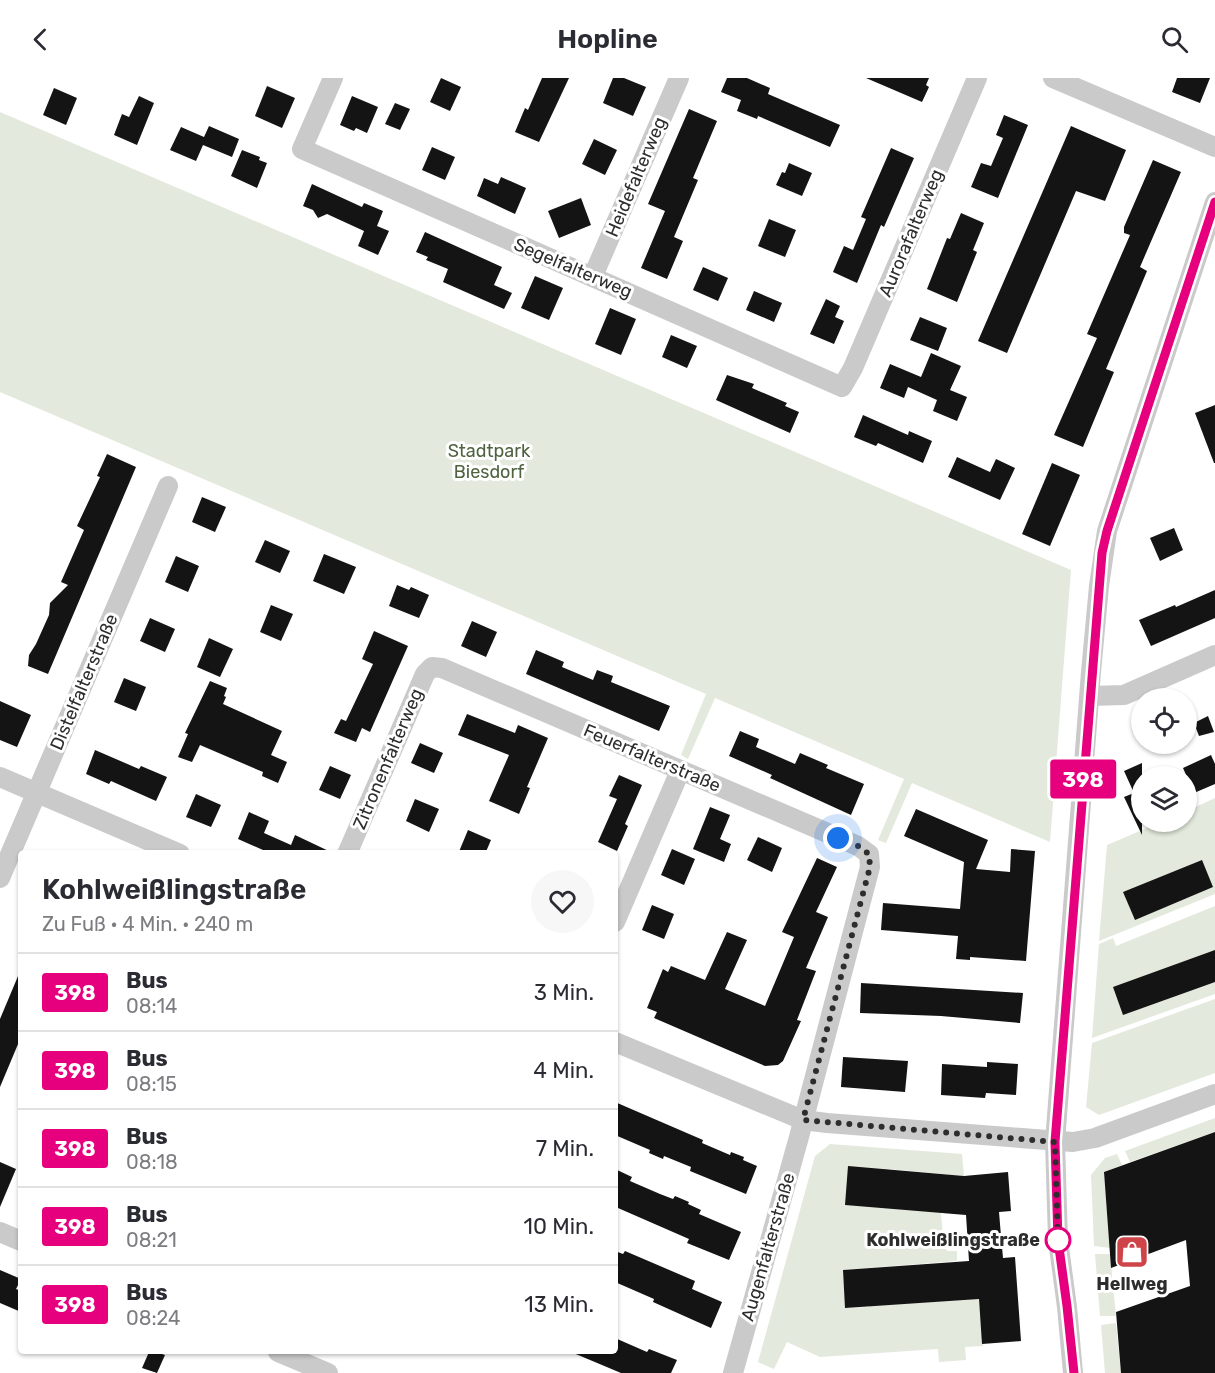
<!DOCTYPE html>
<html lang="de">
<head>
<meta charset="utf-8">
<style>
  body { margin:0; font-family:Rubik,sans-serif; background:#f7f7f7; color:#2b2b33; height:100vh; display:flex; flex-direction:column; font-size:22px; white-space:nowrap }
  * { box-sizing:border-box; margin:0 }
  p { font-size:20px; color:#7c7c81 }
  .icon { flex:none; width:33px; height:33px; fill:none; stroke:currentColor; stroke-width:2; stroke-linecap:round; stroke-linejoin:round }
  .map { position:relative; flex:1; overflow:hidden }
  .sheet { position:absolute; left:18px; top:772px; width:600px; height:504px; display:flex; flex-direction:column; background:#fff; border-radius:6px; box-shadow:0 2px 4px #0004 }
  .sheet>* { flex:none }
  .badge { padding:0 12px; border-radius:4px; font-size:21px; line-height:39px }
  .controls { position:absolute; left:1131px; top:610px; display:grid; gap:12px }
  .controls a { display:grid; place-items:center; width:66px; height:66px; border-radius:50%; background:#fff; box-shadow:0 2px 4px #0004; font-size:30px }
  .you { position:absolute; width:30px; height:30px; margin:-15px; border:4px solid #fff; border-radius:50%; background:#1a73e8; box-shadow:0 0 0 9px #1a73e833 }
  .map>.badge { position:absolute; translate:-50% -50%; box-shadow:0 0 0 3px #fff }
  .round { display:grid; place-items:center; flex:none; width:63px; height:63px; border-radius:32px; background:#f7f7f7 }
  .head { display:flex; align-items:center; justify-content:space-between; height:102px; padding:0 24px }
  h1 { font-size:28px; font-weight:600; line-height:45px }
  ul { padding:0; list-style:none }
  li { display:flex; align-items:center; gap:18px; height:78px; padding:0 24px; border-top:2px solid #e1e1e2 }
  li div { flex:1 }
  li b { display:block; font-size:22px }
  li em { font-style:normal }
  li .badge { min-width:66px; font-weight:700; text-align:center }
  header { display:flex; justify-content:space-between; align-items:center; height:78px; padding:0 24px; background:#fff; font-size:27px; font-weight:600 }
  .map>svg:first-child { display:block }
  .green { fill:#e3e9dc }
  .building { fill:#141414 }
  .lines { fill:none; stroke-linecap:round; stroke-linejoin:round }
  .minor { stroke:#cacaca; stroke-width:20 }
  .line-casing { stroke:#fff; stroke-width:14 }
  .line { stroke:#e6007e; stroke-width:9 }
  .walk { stroke:#2d2d2d; stroke-width:6; stroke-dasharray:0 10.8 }
  .stop-dot { fill:#fff; stroke:#e6007e; stroke-width:3 }
  .labels { text-anchor:middle; dominant-baseline:central; stroke-width:6; stroke-linejoin:round; paint-order:stroke }
  .street-label { font-size:18px; fill:#2d2d2d; stroke:#fff }
  .park-label { font-size:18px; fill:#4f6340; stroke:#fff }
  .stop-label { font-size:18px; font-weight:bold; fill:#2d2d2d; stroke:#fff; text-anchor:end }
  .poi-label { font-size:18px; font-weight:bold; fill:#2d2d2d; stroke:#fff }
</style>
</head>
<body>
<header><svg class="icon" aria-label="back" viewBox="0 0 24 24"><path d="M15 5l-7 7 7 7"/></svg>Hopline<svg class="icon" aria-label="search" viewBox="0 0 24 24"><circle cx="10" cy="10" r="6"/><path d="M15 15l6 6"/></svg></header>
<div class="map">
<svg width="1215" height="1295" viewBox="0 0 1215 1295">
  <rect width="100%" height="100%" fill="#fff"/>
  <g class="green">
    <path d="M0 34 1071 492 1050 764 912 705 886 765 878 762 904 701 715 620 688 681 681 677 706 616 0 314Z"/>
    <path d="M1215 720V816L1099 863 1107 767 1161 744H1186L1187 733Z"/>
    <path d="M1215 828V916L1092 960 1099 866 1113 860 1116 868Z"/>
    <path d="M1215 921V995L1099 1037 1086 1029 1092 965Z"/>
    <path d="M1215 1040V1054L1130 1084 1125 1073Z"/>
    <path d="M830 1066 962 1076 964 1098 888 1091 941 1135 944 1170 948 1173H957V1183L843 1192 846 1230 869 1229V1217L885 1227 972 1221 978 1206 983 1268 965 1269 966 1282 939 1284 938 1271 820 1279 787 1264 774 1291 758 1284 815 1078Z"/>
    <path d="M1117 1076 1122 1087 1104 1094 1110 1170 1094 1168 1091 1097 1105 1080Z"/>
    <path d="M1095 1176H1110L1116 1238H1100Z"/>
    <path d="M1116 1245 1121 1295H1105L1101 1247Z"/>
  </g>
  <g class="building">
    <path d="M441 0 461 9 450 33 430 24Z"/>
    <path d="M542 0H569L539 64 515 54 525 30 528 32Z"/>
    <path d="M613 0H624L646 9 633 38 603 25Z"/>
    <path d="M727 0H747L770 10 768 16 840 47 830 69 758 38 757 41 737 33 741 22 721 14Z"/>
    <path d="M866 0H929L926 7 929 9 922 24Z"/>
    <path d="M1177 0H1210L1200 25 1172 14Z"/>
    <path d="M267 8 295 20 282 50 255 38Z"/>
    <path d="M54 10 77 20 66 47 43 37Z"/>
    <path d="M139 18 154 25 137 67 114 57 122 36 129 39Z"/>
    <path d="M352 18 378 29 367 55 356 50 354 53 340 47Z"/>
    <path d="M395 25 410 31 400 52 385 46Z"/>
    <path d="M689 31 717 43 693 100 698 102 674 159 683 163 667 201 641 190 665 133 648 126Z"/>
    <path d="M1004 37 1028 47 998 120 971 109 981 85 991 88 1003 60 996 57Z"/>
    <path d="M209 48 239 61 232 79 203 67 196 83 170 72 181 49 204 59Z"/>
    <path d="M1071 48 1126 72 1105 123 1076 113 1007 275 978 263Z"/>
    <path d="M594 61 617 72 605 97 582 86Z"/>
    <path d="M432 69 455 79 445 102 422 92Z"/>
    <path d="M891 70 914 80 884 149 881 147 857 205 833 194 844 168 853 172 866 141 861 139Z"/>
    <path d="M242 72 260 79 259 82 267 85 257 110 231 98Z"/>
    <path d="M1153 82 1181 94 1140 189 1147 193 1106 291 1114 294 1083 369 1054 357 1097 260 1087 256 1130 157 1124 155V149Z"/>
    <path d="M789 85 812 95 802 118 776 107 782 94 785 95Z"/>
    <path d="M501 99 526 110 515 136 477 118 484 100 498 106Z"/>
    <path d="M312 106 362 129 364 125 383 133 377 148 389 153 378 177 358 168 364 153 327 136 318 140 313 132 303 128Z"/>
    <path d="M581 120 591 147 559 160 548 133Z"/>
    <path d="M961 135 984 145 973 172 977 174 957 224 927 211 947 160 950 161Z"/>
    <path d="M769 141 796 152 785 179 758 168Z"/>
    <path d="M425 154 502 189 494 207 512 215 504 231 443 204 448 191 426 182 428 179 416 174Z"/>
    <path d="M703 189 728 200 718 223 693 212Z"/>
    <path d="M535 198 563 210 549 242 521 230Z"/>
    <path d="M754 213 782 225 774 244 746 232Z"/>
    <path d="M826 221 840 228 835 239 844 243 834 266 810 256Z"/>
    <path d="M610 230 636 241 621 277 595 266Z"/>
    <path d="M920 239 947 250 938 273 910 262Z"/>
    <path d="M671 257 697 268 687 290 662 279Z"/>
    <path d="M931 275 961 288 950 312 967 319 957 343 933 333 937 322 908 309 904 320 880 310 890 286 921 299Z"/>
    <path d="M727 297 754 306 752 310 787 325 785 328 799 334 790 355 716 322Z"/>
    <path d="M1215 327V385H1214L1195 335Z"/>
    <path d="M863 337 908 357 909 353 932 363 923 385 878 365 876 368 854 359Z"/>
    <path d="M107 376 136 389 48 596 28 588 29 577 36 566 49 537 50 525 68 507 61 504 84 452 77 448 100 399 97 398Z"/>
    <path d="M957 379 990 394 996 381 1015 390 1000 422 948 399Z"/>
    <path d="M1052 385 1080 397 1050 468 1022 456Z"/>
    <path d="M202 419 226 429 215 454 192 444Z"/>
    <path d="M1174 450 1183 472 1160 483 1150 460Z"/>
    <path d="M265 462 290 473 280 495 255 484Z"/>
    <path d="M324 476 356 489 344 516 313 503Z"/>
    <path d="M176 478 199 488 188 514 165 504Z"/>
    <path d="M397 507 409 512 411 509 429 517 419 540 389 528Z"/>
    <path d="M1215 512V540L1151 568 1139 542 1175 527 1176 529Z"/>
    <path d="M271 527 293 536 281 563 260 554Z"/>
    <path d="M150 540 175 551 165 574 140 563Z"/>
    <path d="M472 543 497 554 486 579 461 568Z"/>
    <path d="M374 553 408 568 370 654 362 650 356 664 334 655 341 641 346 643 373 586 362 581Z"/>
    <path d="M209 560 233 571 220 599 197 589Z"/>
    <path d="M536 572 564 584 562 589 593 602 597 592 613 598 611 604 670 628 659 653 526 596Z"/>
    <path d="M124 600 146 609 136 633 114 624Z"/>
    <path d="M210 603 227 610 224 618 226 619 223 626 282 653 271 677 287 684 278 705 262 698 263 694 200 667 192 684 178 679 188 656 185 655Z"/>
    <path d="M0 623 31 637 17 669 0 662Z"/>
    <path d="M467 636 515 655 518 647 548 660 527 709 530 710 519 736 489 723 509 677 458 657Z"/>
    <path d="M1208 638 1214 654 1199 658 1194 645Z"/>
    <path d="M740 653 759 661 756 669 795 686 800 675 828 687 826 690 864 706 851 737 770 700 772 697 729 678Z"/>
    <path d="M420 665 443 675 434 695 411 685Z"/>
    <path d="M95 672 139 691 141 688 167 699 156 723 111 703 109 706 86 696Z"/>
    <path d="M1211 677 1215 686V706L1194 715 1183 690Z"/>
    <path d="M1142 685V757L1124 719 1134 715 1124 693Z"/>
    <path d="M330 688 351 697 340 721 319 712Z"/>
    <path d="M619 697 642 707 625 746 628 748 617 773 598 764 617 721 609 718Z"/>
    <path d="M196 716 221 727 211 749 186 739Z"/>
    <path d="M415 721 439 731 429 754 406 743Z"/>
    <path d="M710 729 730 737 720 761 731 766 724 784 693 771Z"/>
    <path d="M916 731 988 762 976 791 1010 794 1011 771 1035 773 1026 883 970 879V882L956 881 958 858 881 852 883 825 960 831 964 784 904 758Z"/>
    <path d="M249 734 269 743 264 755 291 767 295 757 335 776H272L238 761Z"/>
    <path d="M468 752 491 762 485 776H458Z"/>
    <path d="M758 759 782 770 772 794 747 782Z"/>
    <path d="M672 771 695 781 684 807 661 797Z"/>
    <path d="M817 780 837 789 816 834 828 839 806 890 816 893 797 942 801 943 783 983 778 987 765 988 654 940 657 934 647 930 663 891 668 894 671 888 705 902 727 854 747 862 725 911 765 928 794 859 782 854Z"/>
    <path d="M1202 782 1213 809 1135 842 1123 814Z"/>
    <path d="M652 827 674 836 664 861 642 852Z"/>
    <path d="M1215 872V904L1123 937 1113 909Z"/>
    <path d="M21 891V959L0 1009V941Z"/>
    <path d="M861 905 1023 915 1020 945 941 938 860 935Z"/>
    <path d="M843 979 908 983 905 1014 841 1009Z"/>
    <path d="M987 984 1018 986 1016 1017 986 1015 985 1020 941 1017 942 986 987 989Z"/>
    <path d="M615 1024 703 1062 702 1065 730 1077 731 1074 744 1079 743 1082 757 1088 746 1116 690 1093 691 1089 664 1078 663 1081 649 1075 650 1072 615 1057Z"/>
    <path d="M1215 1054V1295H1121L1116 1234 1190 1208 1186 1162 1111 1190 1104 1094Z"/>
    <path d="M0 1084 16 1091 0 1129Z"/>
    <path d="M848 1088 964 1098 1008 1094 1011 1133 999 1134 1001 1158 1003 1180 1015 1179 1021 1263 982 1266 979 1221 845 1230 843 1192 969 1183 966 1137 845 1127Z"/>
    <path d="M615 1091 632 1099 630 1103 660 1116 673 1121 675 1118 689 1124 688 1126 701 1132 699 1136 741 1154 729 1182 687 1165 689 1161 618 1130 615 1138Z"/>
    <path d="M615 1173 623 1176 625 1173 695 1203 692 1211 722 1224 711 1250 653 1224 654 1221 615 1204Z"/>
    <path d="M0 1192 21 1201 16 1211 21 1213V1234L0 1225Z"/>
    <path d="M615 1260 647 1274 649 1271 677 1282 671 1295H621L571 1274H615Z"/>
    <path d="M149 1274H156L165 1277 157 1295 142 1290Z"/>
  </g>
  <g class="lines">
    <g class="minor">
      <path d="M333 0 302 71 842 309 853 290 977 0"/>
      <path d="M1053 0 1215 69"/>
      <path d="M593 198 679 0"/>
      <path d="M1090 618 1124 617 1215 577"/>
      <path d="M0 699 180 776"/>
      <path d="M347 776 425 596 432 589 442 590 858 768 869 776 870 789 799 1059 733 1295"/>
      <path d="M0 800 168 408"/>
      <path d="M615 844 680 693"/>
      <path d="M615 964 803 1042 827 1045 1073 1064 1095 1060 1215 1016"/>
      <path d="M0 1154 21 1163"/>
      <path d="M278 1274 328 1295"/>
      <path d="M1073 1295 1067 1229 1058 1162 1055 1064 1091 594 1099 508 1107 453 1215 124"/>
    </g>
  </g>
  <g class="lines">
    <defs>
      <path id="line" d="M1074 1295 1067 1228 1058 1162 1055 1064 1102 475 1107 453 1215 124"/>
    </defs>
    <use href="#line" class="line-casing"/>
    <use href="#line" class="line"/>
    <path class="walk" d="M838 760 858 768 869 776 870 789 803 1042 1055 1064 1058 1162"/>
  </g>
  <defs>
    <symbol id="shop-square" viewBox="-11 -11 22 22"><rect x="-9" y="-9" width="18" height="18" rx="4" fill="#cf4449" stroke="#fff"/><path d="M-5-2.5h2.3a2.7 3.5 0 0 1 5.4 0H5L5.5 6h-11ZM-1.5-2.5h3a1.5 2.3 0 0 0-3 0Z" fill="#fff"/></symbol>
  </defs>
  <g fill-rule="evenodd">
    <use href="#shop-square" x="1113" y="1155" width="38" height="38"/>
  </g>
  <circle class="stop-dot" cx="1058" cy="1162" r="12"/>
  <g class="labels">
    <g class="street-label">
      <text transform="translate(636 99) rotate(-67)">Heidefalterweg</text>
      <text transform="translate(911 155) rotate(-67)">Aurorafalterweg</text>
      <text transform="translate(573 190) rotate(23)">Segelfalterweg</text>
      <text transform="translate(84 604) rotate(-67)">Distelfalterstraße</text>
      <text transform="translate(652 680) rotate(23)">Feuerfalterstraße</text>
      <text transform="translate(388 681) rotate(-67)">Zitronenfalterweg</text>
      <text transform="translate(768 1169) rotate(-74)">Augenfalterstraße</text>
    </g>
    <g class="park-label">
      <text x="489" y="373">Stadtpark<tspan x="489" dy="21">Biesdorf</tspan></text>
    </g>
    <g class="stop-label">
      <text x="1040" y="1162">Kohlweißlingstraße</text>
    </g>
    <g class="poi-label">
      <text x="1132" y="1206">Hellweg</text>
    </g>
  </g>
</svg>
<div class="controls">
<a><svg class="icon" aria-label="locate" viewBox="0 0 24 24"><circle cx="12" cy="12" r="6"/><path d="M12 2v4M12 18v4M2 12h4M18 12h4"/></svg></a>
<a><svg class="icon" aria-label="layers" viewBox="0 0 24 24"><path d="M12 4l9 5-9 5-9-5zM3 14l9 5 9-5"/></svg></a>
</div>
<div class="you" style="left:838px;top:760px"></div>
<b class="badge" style="left:1083px;top:701px;background:#e6007e;color:#fff">398</b>
<section class="sheet">
<div class="head"><div><h1>Kohlweißlingstraße</h1><p>Zu Fuß · 4 Min. · 240 m</p></div><a class="round"><svg class="icon" aria-label="heart" viewBox="0 0 24 24"><path d="M12 20l-8-8c-3-5 5-10 8-4 3-6 11-1 8 4z"/></svg></a></div>
<ul>
<li><span class="badge" style="background:#e6007e;color:#fff">398</span><div><b>Bus</b><p>08:14</p></div><em>3 Min.</em></li>
<li><span class="badge" style="background:#e6007e;color:#fff">398</span><div><b>Bus</b><p>08:15</p></div><em>4 Min.</em></li>
<li><span class="badge" style="background:#e6007e;color:#fff">398</span><div><b>Bus</b><p>08:18</p></div><em>7 Min.</em></li>
<li><span class="badge" style="background:#e6007e;color:#fff">398</span><div><b>Bus</b><p>08:21</p></div><em>10 Min.</em></li>
<li><span class="badge" style="background:#e6007e;color:#fff">398</span><div><b>Bus</b><p>08:24</p></div><em>13 Min.</em></li>
</ul>
</section>
</div>
</body>
</html>
